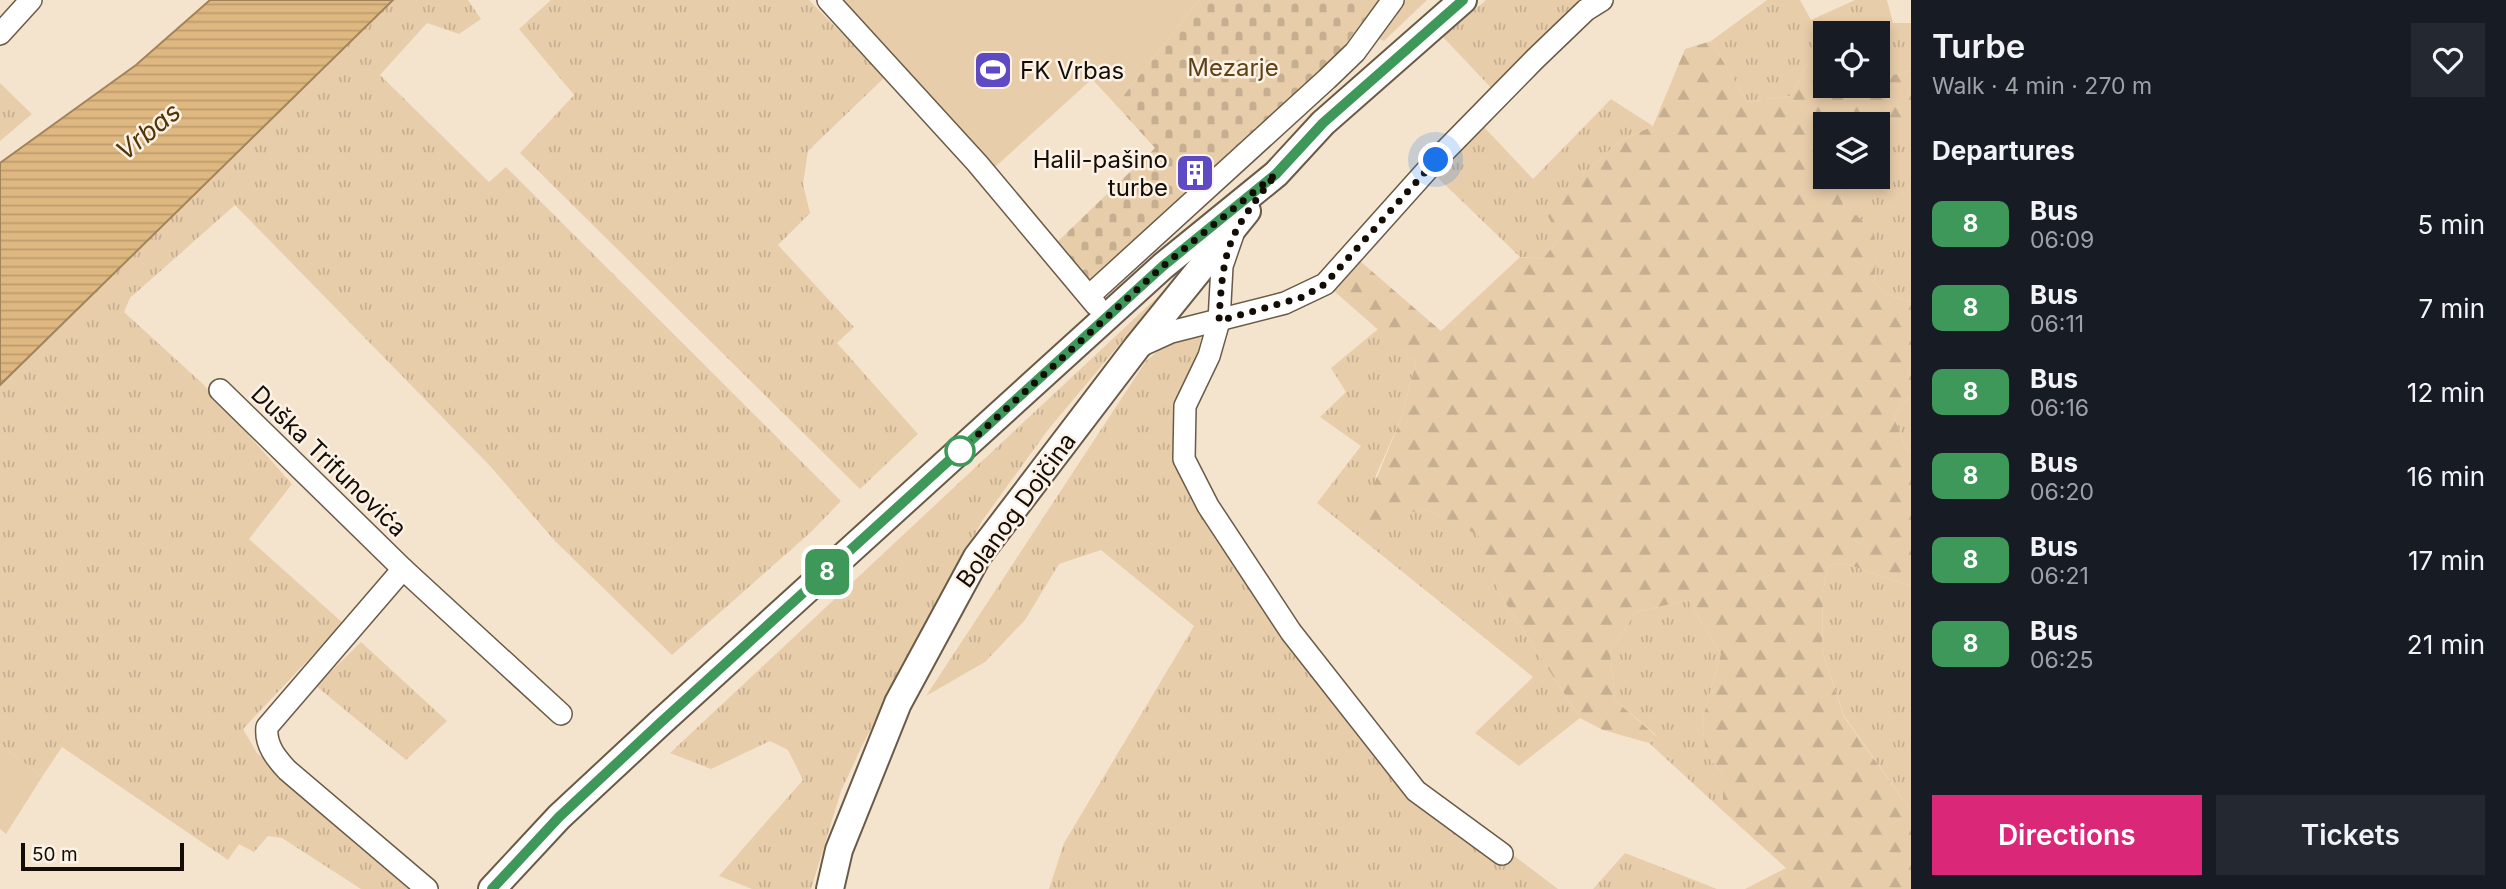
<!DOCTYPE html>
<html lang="en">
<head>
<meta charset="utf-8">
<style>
  body { margin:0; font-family:Inter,sans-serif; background:#242831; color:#f1f3f6; height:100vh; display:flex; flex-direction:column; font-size:26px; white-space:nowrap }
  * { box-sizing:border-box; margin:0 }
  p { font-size:23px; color:#9ea1a6 }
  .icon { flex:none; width:38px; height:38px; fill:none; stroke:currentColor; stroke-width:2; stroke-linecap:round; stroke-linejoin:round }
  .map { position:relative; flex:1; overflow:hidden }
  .side { display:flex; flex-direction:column; background:#171b24; width:595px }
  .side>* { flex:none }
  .badge { padding:0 14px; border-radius:10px; font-size:24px; line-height:46px }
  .tools { position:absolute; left:1813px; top:21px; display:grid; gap:14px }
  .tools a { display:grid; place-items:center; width:77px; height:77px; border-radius:0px; background:#171b24; box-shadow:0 4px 10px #0003; font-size:35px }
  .scale { position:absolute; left:21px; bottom:18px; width:163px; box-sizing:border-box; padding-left:7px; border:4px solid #130d06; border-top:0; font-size:19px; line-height:24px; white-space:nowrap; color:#130d06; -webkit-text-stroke:5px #fdf2e5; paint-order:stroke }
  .you { position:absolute; width:35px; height:35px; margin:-18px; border:5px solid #fff; border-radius:50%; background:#1a73e8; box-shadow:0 0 0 10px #1a73e833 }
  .map>.badge { position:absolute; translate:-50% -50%; box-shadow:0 0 0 4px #fff }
  h2 { padding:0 21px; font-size:26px; line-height:63px }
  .round { display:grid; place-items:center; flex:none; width:74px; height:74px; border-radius:0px; background:#242831 }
  .overview { display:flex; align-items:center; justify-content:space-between; height:119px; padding:0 21px }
  h1 { font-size:33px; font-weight:600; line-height:52px }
  .action { display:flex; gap:14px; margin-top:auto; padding:14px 21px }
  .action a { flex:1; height:80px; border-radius:0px; background:#db2777; color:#fff; font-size:28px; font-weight:600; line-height:80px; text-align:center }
  .action a+a { background:#242831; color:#f1f3f6 }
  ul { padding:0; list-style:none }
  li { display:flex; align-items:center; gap:21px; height:84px; padding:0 21px }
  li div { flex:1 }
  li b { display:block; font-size:26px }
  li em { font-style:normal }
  li .badge { min-width:77px; font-weight:700; text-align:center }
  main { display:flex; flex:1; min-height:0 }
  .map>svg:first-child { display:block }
  .grass { fill:url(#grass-tufts) }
  .forest { fill:url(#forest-firs) }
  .cemetery { fill:url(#cemetery-stones) }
  .park { fill:#e8cdaa }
  .water { fill:url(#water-rules); stroke:#a2845b; stroke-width:2 }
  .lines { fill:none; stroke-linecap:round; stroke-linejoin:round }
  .minor-casing { stroke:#695b47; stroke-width:24 }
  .major-casing { stroke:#695b47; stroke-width:30 }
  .minor { stroke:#fff; stroke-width:21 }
  .major { stroke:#fff; stroke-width:26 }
  .line-casing { stroke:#fff; stroke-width:16 }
  .line { stroke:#3e9859; stroke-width:10 }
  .walk { stroke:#130d06; stroke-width:7; stroke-dasharray:0 12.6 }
  .stop-dot { fill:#fff; stroke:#3e9859; stroke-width:3.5 }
  .labels { text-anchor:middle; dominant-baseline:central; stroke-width:5; stroke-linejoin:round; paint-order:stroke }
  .park-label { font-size:24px; fill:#5e4217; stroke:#fdf2e5 }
  .poi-label { font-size:24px; fill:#130d06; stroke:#fdf2e5; text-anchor:start }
  .street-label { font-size:24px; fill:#130d06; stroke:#fdf2e5 }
  .water-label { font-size:26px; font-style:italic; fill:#513608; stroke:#fdf2e5 }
</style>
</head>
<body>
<main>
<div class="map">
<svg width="1911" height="889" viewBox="0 0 1911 889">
  <defs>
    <pattern id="grass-tufts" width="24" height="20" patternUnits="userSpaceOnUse" patternTransform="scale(1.75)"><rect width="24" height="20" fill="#e8cdaa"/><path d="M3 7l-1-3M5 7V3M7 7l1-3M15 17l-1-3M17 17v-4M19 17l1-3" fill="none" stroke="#c6af91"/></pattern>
    <pattern id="forest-firs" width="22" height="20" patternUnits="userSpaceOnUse" patternTransform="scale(1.75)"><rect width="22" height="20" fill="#e8cdaa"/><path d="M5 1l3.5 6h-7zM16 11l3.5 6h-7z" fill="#c6af91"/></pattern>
    <pattern id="cemetery-stones" width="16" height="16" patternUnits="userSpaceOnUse" patternTransform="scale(1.75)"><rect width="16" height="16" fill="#e8cdaa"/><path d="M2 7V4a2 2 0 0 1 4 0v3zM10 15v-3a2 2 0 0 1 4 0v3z" fill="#c6af91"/></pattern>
    <pattern id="water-rules" width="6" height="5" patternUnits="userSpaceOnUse" patternTransform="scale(1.75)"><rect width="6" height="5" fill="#dfb780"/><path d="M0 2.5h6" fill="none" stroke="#be9c6d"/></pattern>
  </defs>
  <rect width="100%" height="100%" fill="#f5e4cd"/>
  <g class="grass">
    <path d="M393 0H468L481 19 459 34 427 23 380 75 489 182 506 167 841 501 811 532 672 655 555 541 490 466 235 205 130 298 124 312 203 384 292 484 249 539 343 623 243 729 257 753 413 889H361L282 838 268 836 254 852 239 844 228 860 62 747 42 777 0 744V385Z"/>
    <path d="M551 0H809L885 77 808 151 803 184 810 213 778 245 854 327 837 343 918 434 860 489 520 153 574 95 519 29Z"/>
    <path d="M1406 0H1427L1384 41 1377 38Z"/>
    <path d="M1486 0H1590L1494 91 1443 37Z"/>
    <path d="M1767 0H1800L1811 20 1855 0H1887L1893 23H1911V71L1888 76 1878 72V33H1825V49L1811 56 1791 96 1747 102 1711 41Z"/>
    <path d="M0 83 32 114 0 141Z"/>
    <path d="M1611 99 1653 126 1618 142 1582 176 1559 238 1543 259 1520 257 1437 177 1483 126 1533 179Z"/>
    <path d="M1868 118H1911V302L1887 294 1874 282 1877 253 1844 207 1839 177H1878V124H1859Z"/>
    <path d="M1166 289 1047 431 982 521 863 744 841 791 811 889H752L719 876 803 780 788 750 770 741 711 769 670 753Z"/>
    <path d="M1378 329 1416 363 1401 419 1376 475 1371 522 1425 509 1479 535 1499 593 1580 718 1519 766 1475 733 1533 677 1317 503 1361 446 1320 417 1346 392 1331 368Z"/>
    <path d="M1202 330 1198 354 1177 404 1179 467 1411 798 1507 864 1513 855 1558 889H1049L1064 843 1194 626 1101 550 1059 564 1025 620 985 662 926 696 1146 361 1165 345Z"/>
    <path d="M1911 395V452L1905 448 1894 415Z"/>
    <path d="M1843 563 1911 586V811L1844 716 1822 650 1823 592 1828 566Z"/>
    <path d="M1688 600 1721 654 1702 721 1706 755 1723 774V811L1649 743 1656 735 1615 700 1610 652 1636 612Z"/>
    <path d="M361 642 447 721 406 760 316 686Z"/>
    <path d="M1625 853 1717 889H1593Z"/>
  </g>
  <path class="forest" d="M1711 41 1747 102 1791 96 1811 56 1825 49V86H1878V72L1888 76 1911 71V118H1868L1859 124H1825V177H1839L1844 207 1873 228 1877 253 1874 282 1887 294 1911 302V395L1894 415 1905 448 1911 452V586L1843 563 1828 566 1823 592 1822 650 1844 717 1911 811V889H1745L1786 868 1723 811V774L1706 755 1702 721 1721 654 1688 600 1636 612 1610 652 1615 700 1656 736 1649 743 1603 730 1580 718 1499 593 1478 535 1425 509 1371 523 1362 513 1401 419 1416 363 1334 291 1360 261 1441 331 1520 257 1543 259 1559 238 1548 216 1582 176 1618 142 1653 126 1685 49Z"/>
  <path class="cemetery" d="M1199 0H1379L1323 73 1103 271 1087 281 1053 246 1155 148 1116 105Z"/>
  <g class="park">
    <path d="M843 0H1199L1116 105 1092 79 995 167Z"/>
    <path d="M0 744 42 777 6 834 0 829Z"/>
  </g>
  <path class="water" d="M210 0H393L0 385V163L136 65Z"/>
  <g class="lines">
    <defs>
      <g id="minor">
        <path d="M828 0 977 163 1096 305"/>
        <path d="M0 34 31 0"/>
        <path d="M1233 234 1222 266 1219 321 1209 356 1185 406 1184 459 1208 506 1291 632 1416 791 1502 854"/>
        <path d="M1089 296 1327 79 1355 52 1393 0"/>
        <path d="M1138 347 1171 332 1285 303 1325 284 1436 160 1535 59 1586 10 1602 0"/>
        <path d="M220 390 403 569 561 714"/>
        <path d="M403 569 267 727C265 745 276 758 287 770L427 889"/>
      </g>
      <g id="major">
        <path d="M492 889 559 817 660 723 1163 266 1276 174 1323 123 1463 0"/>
        <path d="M830 889 839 850 898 703 977 557 1137 347 1247 211"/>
      </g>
    </defs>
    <use href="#minor" class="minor-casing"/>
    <use href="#major" class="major-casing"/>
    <use href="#minor" class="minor"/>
    <use href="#major" class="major"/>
  </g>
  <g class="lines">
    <defs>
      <path id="line" d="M492 889 559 817 660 723 1163 266 1276 174 1323 123 1463 0"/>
    </defs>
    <use href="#line" class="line-casing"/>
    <use href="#line" class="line"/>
    <path class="walk" d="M960 451 1163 266 1276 174C1229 234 1223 244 1219 321L1303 297 1325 284 1436 160"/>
  </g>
  <defs>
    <symbol id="stadium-square" viewBox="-11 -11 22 22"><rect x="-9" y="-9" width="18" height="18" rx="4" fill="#5e4ac3" stroke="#fdf2e5"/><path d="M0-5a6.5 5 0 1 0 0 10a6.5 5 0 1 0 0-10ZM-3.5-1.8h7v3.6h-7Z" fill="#fff"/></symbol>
    <symbol id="building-square" viewBox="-11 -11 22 22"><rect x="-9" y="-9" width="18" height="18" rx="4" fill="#5e4ac3" stroke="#fdf2e5"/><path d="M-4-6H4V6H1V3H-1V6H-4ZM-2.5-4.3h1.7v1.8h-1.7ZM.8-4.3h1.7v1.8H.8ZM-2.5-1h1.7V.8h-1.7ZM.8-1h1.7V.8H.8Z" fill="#fff"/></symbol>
  </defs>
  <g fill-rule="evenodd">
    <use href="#stadium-square" x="971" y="48" width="44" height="44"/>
    <use href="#building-square" x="1173" y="151" width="44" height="44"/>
  </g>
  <circle class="stop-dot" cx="960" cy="451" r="14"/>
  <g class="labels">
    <g class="park-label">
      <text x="1233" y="67">Mezarje</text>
    </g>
    <g class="poi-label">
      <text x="1020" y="70">FK Vrbas</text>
      <text x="1168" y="159" text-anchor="end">Halil-pašino<tspan x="1168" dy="28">turbe</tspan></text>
    </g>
    <g class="street-label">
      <text transform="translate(329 461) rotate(44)">Duška Trifunovića</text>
      <text transform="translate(1016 510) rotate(-54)">Bolanog Dojčina</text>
    </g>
    <g class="water-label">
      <text transform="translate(148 131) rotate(-39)">Vrbas</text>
    </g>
  </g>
</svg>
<div class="tools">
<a><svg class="icon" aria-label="locate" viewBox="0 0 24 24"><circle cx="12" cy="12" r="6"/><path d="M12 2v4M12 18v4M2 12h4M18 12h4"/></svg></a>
<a><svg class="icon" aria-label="layers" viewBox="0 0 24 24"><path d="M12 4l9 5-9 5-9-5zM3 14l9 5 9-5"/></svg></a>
</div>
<div class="scale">50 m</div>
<div class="you" style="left:1436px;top:160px"></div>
<b class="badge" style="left:827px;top:572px;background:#3e9859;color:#fff">8</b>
</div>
<section class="side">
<div class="overview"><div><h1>Turbe</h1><p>Walk · 4 min · 270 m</p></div><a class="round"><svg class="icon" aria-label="heart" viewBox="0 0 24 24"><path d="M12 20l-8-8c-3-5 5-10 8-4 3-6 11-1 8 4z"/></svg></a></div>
<h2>Departures</h2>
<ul>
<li><span class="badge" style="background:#3e9859;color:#fff">8</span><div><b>Bus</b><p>06:09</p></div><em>5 min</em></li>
<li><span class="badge" style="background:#3e9859;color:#fff">8</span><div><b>Bus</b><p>06:11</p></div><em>7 min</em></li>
<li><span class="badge" style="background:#3e9859;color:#fff">8</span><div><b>Bus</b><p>06:16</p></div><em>12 min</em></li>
<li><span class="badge" style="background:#3e9859;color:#fff">8</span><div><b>Bus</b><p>06:20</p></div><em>16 min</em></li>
<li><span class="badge" style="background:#3e9859;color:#fff">8</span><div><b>Bus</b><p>06:21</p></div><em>17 min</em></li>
<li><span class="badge" style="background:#3e9859;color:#fff">8</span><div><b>Bus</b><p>06:25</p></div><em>21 min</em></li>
</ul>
<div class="action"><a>Directions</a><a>Tickets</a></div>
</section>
</main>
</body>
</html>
